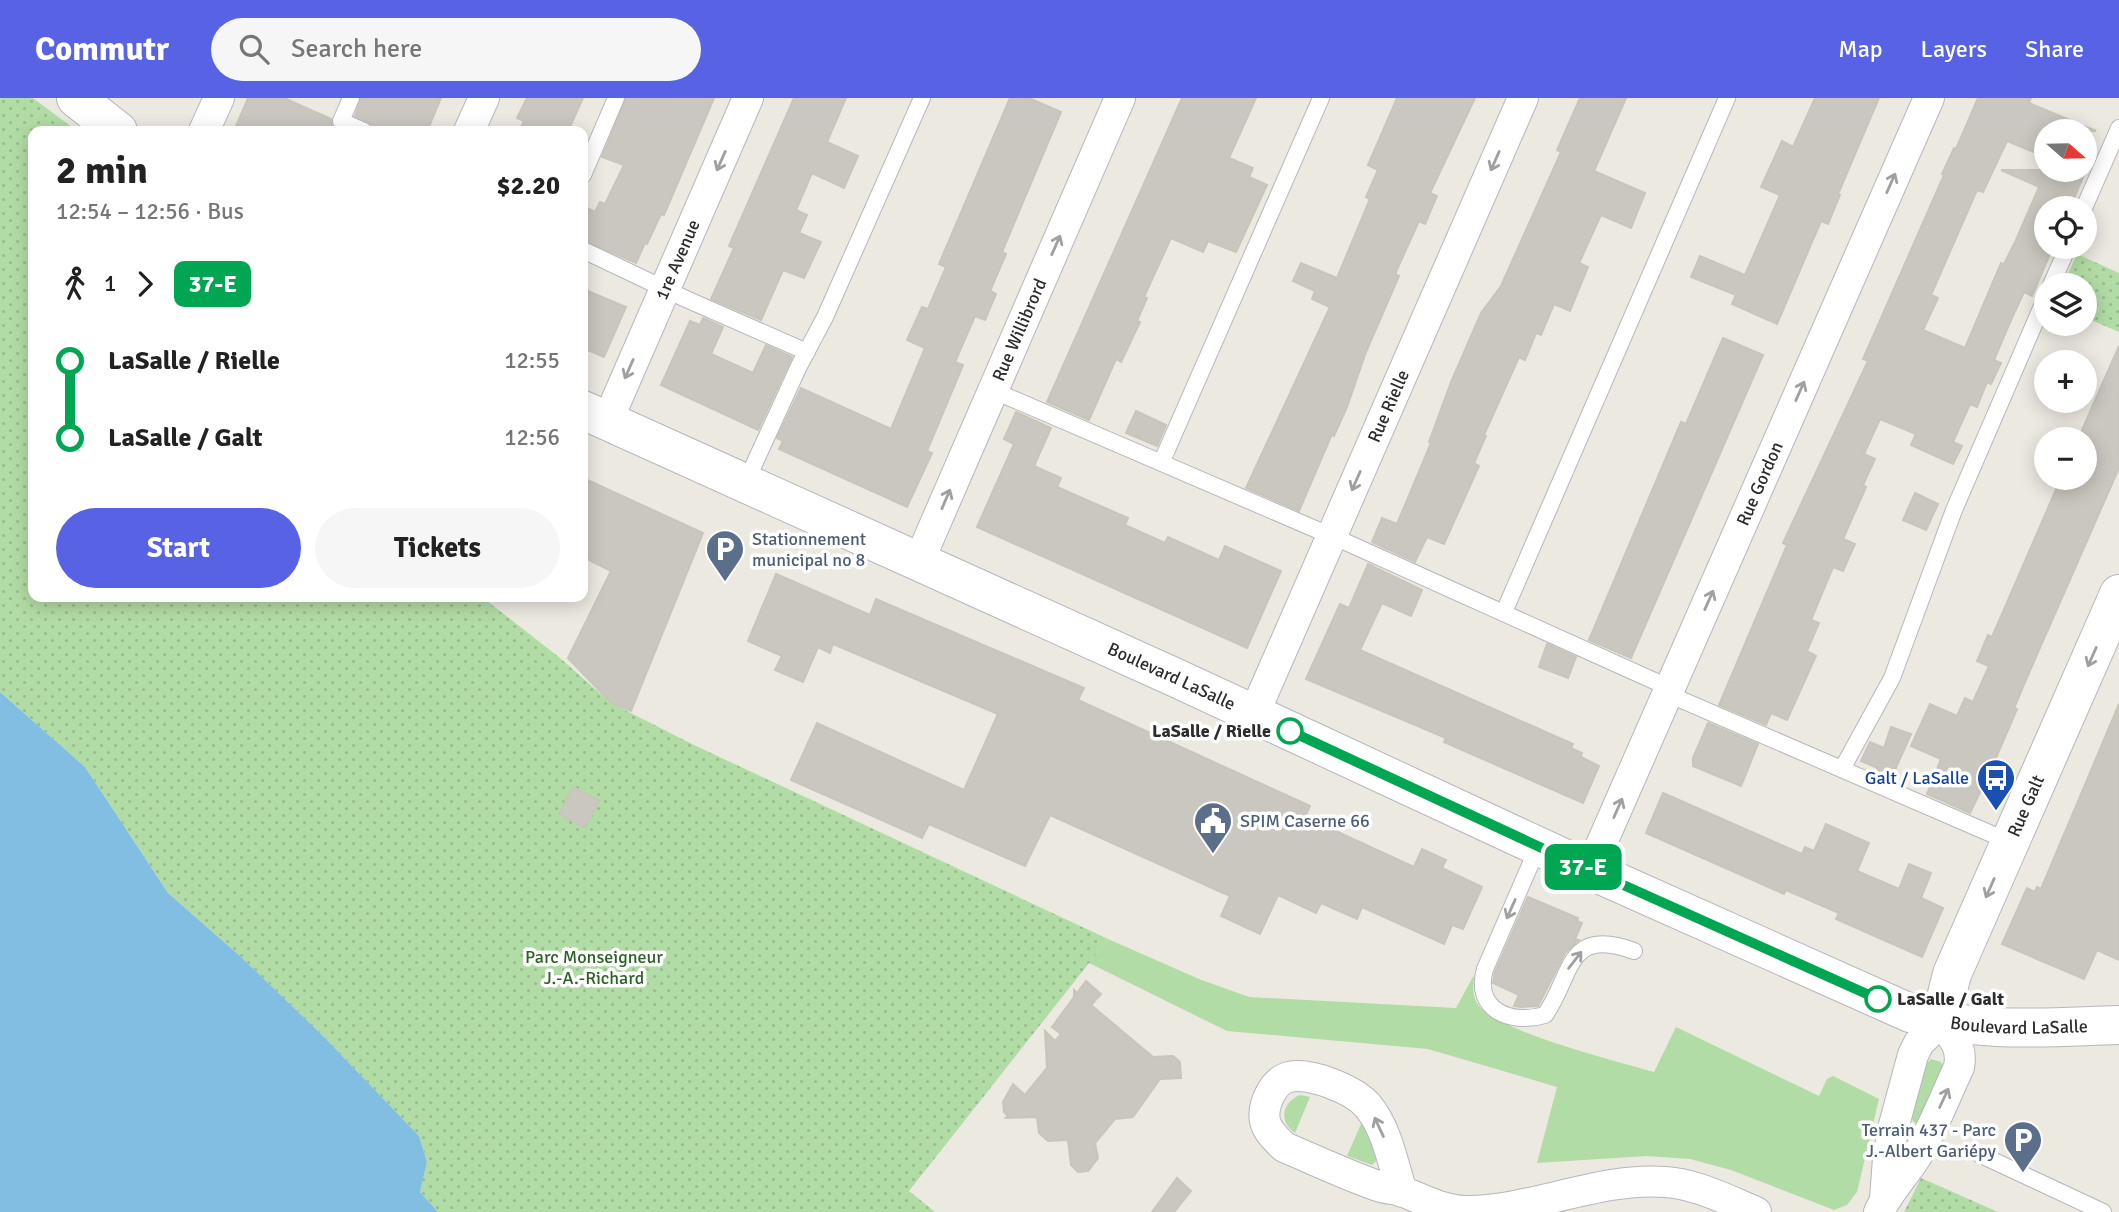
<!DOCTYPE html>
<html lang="en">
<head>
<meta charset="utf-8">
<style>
  body { margin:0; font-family:Signika,sans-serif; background:#f6f6f6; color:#222; height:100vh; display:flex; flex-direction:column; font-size:26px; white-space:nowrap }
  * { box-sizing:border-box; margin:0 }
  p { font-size:23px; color:#767676 }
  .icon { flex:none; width:38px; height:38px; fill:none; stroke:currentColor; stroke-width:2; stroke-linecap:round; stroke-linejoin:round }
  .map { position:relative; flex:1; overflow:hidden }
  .side { position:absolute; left:28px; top:28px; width:560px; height:476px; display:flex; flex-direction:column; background:#fff; border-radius:14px; box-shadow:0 4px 18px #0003 }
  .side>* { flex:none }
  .badge { padding:0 14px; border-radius:10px; font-size:24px; line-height:46px }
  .needle { width:46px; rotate:110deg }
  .buttons { position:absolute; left:2034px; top:21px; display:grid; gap:14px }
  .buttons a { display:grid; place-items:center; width:63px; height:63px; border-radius:50%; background:#fff; box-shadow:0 4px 18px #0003; font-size:35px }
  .map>.badge { position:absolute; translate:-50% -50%; box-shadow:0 0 0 4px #fff }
  .legs { display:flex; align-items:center; gap:10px; height:77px; padding:0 28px; font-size:23px }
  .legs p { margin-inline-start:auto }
  .headline { display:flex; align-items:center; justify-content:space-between; height:119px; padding:0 28px }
  h1 { font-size:38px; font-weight:700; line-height:52px }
  .primary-button { display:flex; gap:14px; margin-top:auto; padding:14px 28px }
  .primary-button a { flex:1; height:80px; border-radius:42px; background:#5762e4; color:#fff; font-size:28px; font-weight:700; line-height:80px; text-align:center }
  .primary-button a+a { background:#f6f6f6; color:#222 }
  ul { padding:0 28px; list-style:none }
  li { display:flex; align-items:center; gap:24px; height:77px; font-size:26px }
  li i { display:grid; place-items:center; width:10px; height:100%; margin:0 9px; background:currentColor }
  li i::after { content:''; width:18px; height:18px; margin:-9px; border:5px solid; border-radius:50%; background:#fff }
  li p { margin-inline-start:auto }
  li:first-child i { background:linear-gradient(#0000 50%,currentColor 0) }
  li:last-child i { background:linear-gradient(currentColor 50%,#0000 0) }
  header { display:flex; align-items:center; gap:42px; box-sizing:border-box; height:98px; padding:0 35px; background:#5762e4; color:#fff }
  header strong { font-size:33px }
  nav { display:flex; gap:38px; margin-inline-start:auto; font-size:24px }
  .search { width:490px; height:63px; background:#f6f6f6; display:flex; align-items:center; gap:18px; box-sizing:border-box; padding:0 24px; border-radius:38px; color:#767676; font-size:26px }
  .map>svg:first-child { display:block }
  .grass { fill:#b2dca5 }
  .park { fill:url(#park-dots) }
  .water { fill:#82bee1 }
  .building { fill:#c9c7bf; stroke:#c8c5bb; stroke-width:2 }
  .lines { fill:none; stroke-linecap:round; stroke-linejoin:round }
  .service-casing { stroke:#b5b6bf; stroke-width:18 }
  .minor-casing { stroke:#b5b6bf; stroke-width:32 }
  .secondary-casing { stroke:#b5b6bf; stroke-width:40 }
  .service { stroke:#fff; stroke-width:16 }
  .minor { stroke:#fff; stroke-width:30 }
  .secondary { stroke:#fff; stroke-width:38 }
  .oneway { stroke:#a0a0a0 }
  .line-1-casing { stroke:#fff; stroke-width:16 }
  .line-1 { stroke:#00a651; stroke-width:10 }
  .stop-1-dot { fill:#fff; stroke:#00a651; stroke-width:3.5 }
  .labels { text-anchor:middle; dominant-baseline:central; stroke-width:7; stroke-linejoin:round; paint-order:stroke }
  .street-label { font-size:18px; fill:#2d2d2d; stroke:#fff }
  .service-label { font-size:18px; fill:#4e5e75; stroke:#fff; text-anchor:start }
  .stop-label { font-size:18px; font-weight:bold; fill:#2d2d2d; stroke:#fff; text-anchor:end }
  .transit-label { font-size:18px; fill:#164399; stroke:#fff; text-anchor:end }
  .park-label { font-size:18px; fill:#2b6225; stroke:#fff }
</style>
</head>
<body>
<header>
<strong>Commutr</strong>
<div class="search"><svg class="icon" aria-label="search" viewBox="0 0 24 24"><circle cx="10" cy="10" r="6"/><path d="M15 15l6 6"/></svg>Search here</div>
<nav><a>Map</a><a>Layers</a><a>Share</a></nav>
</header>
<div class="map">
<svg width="2119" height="1114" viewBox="0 0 2119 1114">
  <defs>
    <pattern id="park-dots" width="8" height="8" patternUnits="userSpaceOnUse" patternTransform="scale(1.75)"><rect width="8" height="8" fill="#b2dca5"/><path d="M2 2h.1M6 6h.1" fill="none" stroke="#99bd8e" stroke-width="1.8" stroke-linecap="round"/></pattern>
  </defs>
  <rect width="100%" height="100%" fill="#ece9e1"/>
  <g class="grass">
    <path d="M1108 841 1199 881 1249 899 1456 910 1474 877C1473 888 1472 899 1479 908 1497 933 1620 964 1654 974L1676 929 1819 998 1827 981 1833 978 1879 1001 1857 1094 1847 1107 1834 1112 1731 1072 1690 1061 1646 1058 1537 1065 1557 989 1428 951 1227 933 1089 865Z"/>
    <path d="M1931 961 1941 964 1944 970 1921 1023 1914 1025 1911 1019 1925 967Z"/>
    <path d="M1300 997 1310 999 1295 1035C1279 1024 1281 1005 1300 997Z"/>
    <path d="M1362 1024 1378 1061 1372 1067 1347 1058Z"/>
  </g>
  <g class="park">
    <path d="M0 0H33L77 33H33V499H482L560 560 611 605 694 647 1108 841 909 1093 935 1114H438L420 1094 427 1064 419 1038 322 937 241 859 168 795 85 669 0 594Z"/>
    <path d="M2077 156 2119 175V234L2084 219V187H2063Z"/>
    <path d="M1921 1080 1998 1114H1904Z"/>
  </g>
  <path class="water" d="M0 594 85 669 168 795 241 859 322 937 419 1038 427 1064 420 1094 438 1114H0Z"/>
  <g class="building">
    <path d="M248 0H284L331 21 332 29 338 33H234Z"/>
    <path d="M361 0H441L427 33H374L372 26 355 18Z"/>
    <path d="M527 0H583L568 33H519L524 23 517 20Z"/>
    <path d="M626 0H714L664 117 661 116 647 146 645 145 636 165 583 142V108L595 114 600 104 605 106 624 67 602 59Z"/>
    <path d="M794 0H846L827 44 858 58 844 90 812 75 796 112 807 117 799 135 821 144 804 180 783 172 761 222 711 201 734 150 729 148Z"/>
    <path d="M1010 0H1029L1061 14 1002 154 1006 156 990 193 996 196 985 222 975 218 955 264 963 267 927 353 932 355 907 409 779 351 783 343 777 340 801 290 891 331 925 250 907 242 922 209 928 211 946 169 939 166Z"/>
    <path d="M1182 0H1256L1229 60 1253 70 1249 79 1267 87 1236 154 1208 143 1203 154 1171 140 1144 199 1147 200 1137 223 1140 224 1121 264 1116 261 1089 322 1047 304Z"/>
    <path d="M1397 0H1475L1430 95 1437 98 1425 126 1419 123 1395 176 1399 178 1366 254 1347 309 1334 338 1332 336 1299 413 1246 390 1330 209 1312 201 1315 193 1293 183 1301 165 1337 180 1370 101 1366 99 1378 72 1368 67Z"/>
    <path d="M1580 0H1626L1594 73 1645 95 1631 130 1601 117 1579 165 1588 169 1570 213 1554 206 1541 237 1536 235 1525 262 1519 259 1484 337 1486 338 1474 365 1479 368 1444 446 1427 439 1415 464 1372 444 1382 420 1397 426 1431 345 1429 344 1451 284 1481 215 1501 188 1561 54 1557 52Z"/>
    <path d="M1815 0H1879L1838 96 1840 97 1828 126 1821 123 1777 226 1732 206 1736 197 1691 179 1700 158 1745 177 1780 97 1761 89 1782 43 1793 49Z"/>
    <path d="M1978 0H2031L2029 5 2096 33H2046V59L2007 43 1983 94 1977 92 1931 197 1938 200 1923 232 1965 250 2001 165 2004 166 2016 142 2039 89 2001 72H2086L2070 110H2046V149H2053L2032 198 2024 194 2011 222 1994 262 2001 265 1991 286 1987 284 1977 309 1970 306 1953 344 1962 348 1953 366 1911 347 1916 336 1880 321 1864 356 1875 361 1863 387 1866 389 1843 441 1855 446 1843 473 1833 469 1811 522 1819 525 1807 553 1816 558 1787 622 1771 615 1766 627 1719 607 1787 447 1783 445 1868 263 1863 261 1944 77 1942 76 1954 50 1956 51Z"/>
    <path d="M583 191 626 209 604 259 583 250Z"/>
    <path d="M703 220 723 229 711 256 753 275 766 247 792 259 758 332 661 287 690 223 700 227Z"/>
    <path d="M1723 240 1763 257 1631 560 1589 542 1681 324 1686 326Z"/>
    <path d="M2119 248V370L2025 584 2014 610 2017 611 1990 674 1970 715 1927 696 1941 661 1911 648 1930 606 1957 618 1965 600 1973 604 1989 568 1977 563 1988 537 1992 539 2061 380H2084V341H2078Z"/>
    <path d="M1136 313 1166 327 1157 348 1126 335Z"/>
    <path d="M1016 314 1051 330 1034 368 1061 380 1057 389 1128 420 1125 427 1165 445 1168 439 1219 462 1225 448 1281 473 1247 550 977 429 1014 346 1004 341Z"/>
    <path d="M583 380 703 435 631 613 611 605 568 560 611 473 583 459Z"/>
    <path d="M1915 395 1938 406 1926 432 1903 422Z"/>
    <path d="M1368 466 1422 492 1411 518 1382 505 1360 552 1573 646 1571 650 1582 655 1581 659 1599 668 1583 705 1444 644 1446 640 1306 581 1340 506 1349 510Z"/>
    <path d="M776 476 870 517 876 501 1084 590 1078 602 1310 708 1305 719 1414 769 1422 751 1446 762 1442 770 1482 789 1463 831 1452 827 1444 846 1362 809 1357 821 1321 805 1316 815 1278 797 1260 836 1221 818 1230 798 1050 717 1025 768 929 726 922 740 791 682 817 625 964 692 998 616 833 546 830 555 818 549 803 584 775 572 782 558 748 543Z"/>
    <path d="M1547 546 1576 559 1568 580 1539 569Z"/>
    <path d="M2119 606V862L2097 852 2084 881 2002 846 2027 790 2035 794 2037 789 2041 791Z"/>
    <path d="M1708 625 1758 646 1741 688 1693 668V660Z"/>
    <path d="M1891 629 1911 636 1891 681 1876 675 1878 670 1861 663 1870 644 1884 650Z"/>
    <path d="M573 689 599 703 585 730 559 716Z"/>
    <path d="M1663 695 1802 756 1805 749 1814 753 1826 726 1869 745 1857 773 1899 791 1909 766 1931 775 1921 800 1943 810 1922 859 1836 821 1839 815 1786 792 1784 796 1646 735Z"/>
    <path d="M1528 799 1578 820 1577 823 1582 825 1575 841 1579 842 1565 855 1538 908 1521 909 1514 908 1519 897 1493 885 1495 874Z"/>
    <path d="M1086 883 1101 896 1091 907 1153 959 1173 958 1180 964 1181 980 1160 981 1133 1019 1115 1021 1095 1045 1098 1060 1088 1073 1078 1074 1071 1067 1068 1042 1048 1043 1039 1035 1037 1019 1006 1020 1008 1018 1004 1014 1003 1004 1013 986 1025 997 1047 970 1045 933 1055 943 1061 936 1052 929 1074 899V892L1077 895Z"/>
    <path d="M1177 1080 1191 1093 1174 1114H1152Z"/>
  </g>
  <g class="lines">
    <defs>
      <g id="service">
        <path d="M351 0 341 23 364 33"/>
        <path d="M583 77 616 0"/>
        <path d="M2084 110 2119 30"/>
        <path d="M583 152 686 201 807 254"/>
        <path d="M2051 187 2068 149"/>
        <path d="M992 292 1350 446 1670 590"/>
        <path d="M1162 363 1321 0"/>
        <path d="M745 386 799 268 825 219 922 0"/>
        <path d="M1504 514 1727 0"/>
        <path d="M1668 596 2010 744"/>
        <path d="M1842 671 1892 580 1954 412 2046 199"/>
        <path d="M1538 749 1485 871C1473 913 1512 927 1545 917 1573 877 1566 828 1634 853"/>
        <path d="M1979 1056 2103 1114"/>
      </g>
      <g id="minor">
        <path d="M204 33 219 0"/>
        <path d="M469 33 484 0"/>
        <path id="s1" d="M607 324 748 0"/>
        <path id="s2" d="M919 463 1120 0"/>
        <path id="s3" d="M1254 616 1523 0"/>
        <path id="s4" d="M1590 772 1929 0"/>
        <path d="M1402 1094C1393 1066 1387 1031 1368 1008 1354 992 1311 974 1289 979 1273 983 1262 1007 1265 1023 1267 1033 1277 1042 1284 1049 1315 1062 1346 1077 1378 1088 1386 1091 1396 1091 1404 1094 1424 1102 1442 1112 1465 1113 1529 1114 1598 1079 1665 1084 1697 1086 1727 1102 1756 1114"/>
        <path d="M1879 1114C1888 1094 1904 1078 1916 1059 1933 1031 1945 999 1959 969 1963 949 1953 939 1940 924L1919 945 1913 957 1894 1027 1888 1060 1885 1101"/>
      </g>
      <g id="secondary">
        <path d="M76 0 118 33"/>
        <path id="s5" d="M583 312 1174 579 1572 764 1910 915C1981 936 2046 929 2119 927"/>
        <path id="s6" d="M1940 924 1952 876 2119 496"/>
      </g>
    </defs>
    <use href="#service" class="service-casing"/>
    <use href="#minor" class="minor-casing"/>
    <use href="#secondary" class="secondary-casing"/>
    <use href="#service" class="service"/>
    <use href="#minor" class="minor"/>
    <use href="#secondary" class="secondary"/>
  </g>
  <defs><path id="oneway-shaft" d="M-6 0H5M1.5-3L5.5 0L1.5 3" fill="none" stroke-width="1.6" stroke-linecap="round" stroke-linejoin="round" transform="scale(1.75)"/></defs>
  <g class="oneway">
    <use href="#oneway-shaft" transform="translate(721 63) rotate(114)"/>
    <use href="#oneway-shaft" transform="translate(1495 63) rotate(114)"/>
    <use href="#oneway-shaft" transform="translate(1891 85) rotate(-66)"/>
    <use href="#oneway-shaft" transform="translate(1056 147) rotate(-66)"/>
    <use href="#oneway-shaft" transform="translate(629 271) rotate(114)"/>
    <use href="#oneway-shaft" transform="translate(1800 293) rotate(-66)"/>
    <use href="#oneway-shaft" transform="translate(1356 383) rotate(114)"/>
    <use href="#oneway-shaft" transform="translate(946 401) rotate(-67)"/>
    <use href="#oneway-shaft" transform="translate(1709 502) rotate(-66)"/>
    <use href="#oneway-shaft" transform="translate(2092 559) rotate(114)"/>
    <use href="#oneway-shaft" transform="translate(1618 710) rotate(-66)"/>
    <use href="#oneway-shaft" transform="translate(1990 790) rotate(114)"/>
    <use href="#oneway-shaft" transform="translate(1511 811) rotate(114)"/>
    <use href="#oneway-shaft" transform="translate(1575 862) rotate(-52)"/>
    <use href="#oneway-shaft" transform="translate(1944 1000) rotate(-65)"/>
    <use href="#oneway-shaft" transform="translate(1379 1029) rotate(-115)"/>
  </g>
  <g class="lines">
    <defs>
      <path id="line-1" d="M1290 633 1572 764 1878 901"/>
    </defs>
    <use href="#line-1" class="line-1-casing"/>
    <use href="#line-1" class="line-1"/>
  </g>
  <defs>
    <symbol id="parking-pin" viewBox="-11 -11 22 30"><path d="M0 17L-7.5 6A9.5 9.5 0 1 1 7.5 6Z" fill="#5c6f8a" stroke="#fff"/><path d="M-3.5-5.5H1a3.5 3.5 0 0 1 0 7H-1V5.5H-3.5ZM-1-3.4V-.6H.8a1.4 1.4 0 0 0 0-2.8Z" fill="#fff"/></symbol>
    <symbol id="bus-pin" viewBox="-11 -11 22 30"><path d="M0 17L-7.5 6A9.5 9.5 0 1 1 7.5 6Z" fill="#1a4fb4" stroke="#fff"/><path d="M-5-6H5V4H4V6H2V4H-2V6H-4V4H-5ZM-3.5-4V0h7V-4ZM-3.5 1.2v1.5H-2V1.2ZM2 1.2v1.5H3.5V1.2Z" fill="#fff"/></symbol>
    <symbol id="civic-pin" viewBox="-11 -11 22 30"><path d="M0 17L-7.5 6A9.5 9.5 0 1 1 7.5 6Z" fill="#5c6f8a" stroke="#fff"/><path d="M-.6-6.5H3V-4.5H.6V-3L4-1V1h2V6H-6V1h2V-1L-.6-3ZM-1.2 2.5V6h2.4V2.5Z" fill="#fff"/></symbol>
  </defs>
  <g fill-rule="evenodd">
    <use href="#parking-pin" x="703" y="429" width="44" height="60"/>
    <use href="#bus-pin" x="1974" y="658" width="44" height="60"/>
    <use href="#civic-pin" x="1191" y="701" width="44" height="60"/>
    <use href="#parking-pin" x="2001" y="1020" width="44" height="60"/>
  </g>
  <g class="stop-1-dot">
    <circle cx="1290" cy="633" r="12"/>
    <circle cx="1878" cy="901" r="12"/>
  </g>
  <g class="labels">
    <g class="street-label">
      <text stroke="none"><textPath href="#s1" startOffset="177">1re Avenue</textPath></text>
      <text stroke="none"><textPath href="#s2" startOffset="252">Rue Willibrord</textPath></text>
      <text stroke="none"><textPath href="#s3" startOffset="336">Rue Rielle</textPath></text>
      <text stroke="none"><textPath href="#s4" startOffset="422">Rue Gordon</textPath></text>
      <text stroke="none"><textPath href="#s5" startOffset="646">Boulevard LaSalle</textPath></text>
      <text stroke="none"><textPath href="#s6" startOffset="233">Rue Galt</textPath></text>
      <text stroke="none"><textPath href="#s5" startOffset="1568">Boulevard LaSalle</textPath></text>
    </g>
    <g class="service-label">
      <text x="752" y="441">Stationnement<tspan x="752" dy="21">municipal no 8</tspan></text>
      <text x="1240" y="723">SPIM Caserne 66</text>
      <text x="1996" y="1032" text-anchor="end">Terrain 437 - Parc<tspan x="1996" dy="21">J.-Albert Gariépy</tspan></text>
    </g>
    <g class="stop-label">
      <text x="1271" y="633">LaSalle / Rielle</text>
      <text x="1897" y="901" text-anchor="start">LaSalle / Galt</text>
    </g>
    <g class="transit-label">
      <text x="1969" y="680">Galt / LaSalle</text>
    </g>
    <g class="park-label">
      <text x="594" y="859">Parc Monseigneur<tspan x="594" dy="21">J.-A.-Richard</tspan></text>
    </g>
  </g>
</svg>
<div class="buttons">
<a><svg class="needle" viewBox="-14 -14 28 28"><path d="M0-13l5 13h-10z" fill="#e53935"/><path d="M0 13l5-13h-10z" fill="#767676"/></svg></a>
<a><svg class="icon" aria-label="locate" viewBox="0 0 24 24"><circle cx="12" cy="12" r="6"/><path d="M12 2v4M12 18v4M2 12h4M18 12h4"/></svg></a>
<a><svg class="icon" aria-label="layers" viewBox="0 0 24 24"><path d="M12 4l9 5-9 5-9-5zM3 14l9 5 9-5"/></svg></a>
<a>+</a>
<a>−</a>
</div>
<b class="badge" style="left:1583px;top:769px;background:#00a651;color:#fff">37-E</b>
<section class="side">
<div class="headline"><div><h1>2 min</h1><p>12:54 – 12:56 · Bus</p></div><b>$2.20</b></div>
<div class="legs"><svg class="icon" aria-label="walk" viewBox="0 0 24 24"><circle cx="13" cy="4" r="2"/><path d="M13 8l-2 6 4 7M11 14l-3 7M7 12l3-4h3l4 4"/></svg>1<svg class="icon" aria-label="forward" viewBox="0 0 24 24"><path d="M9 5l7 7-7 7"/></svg><b class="badge" style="background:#00a651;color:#fff">37-E</b></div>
<ul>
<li><i style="color:#00a651"></i><b>LaSalle / Rielle</b><p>12:55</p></li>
<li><i style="color:#00a651"></i><b>LaSalle / Galt</b><p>12:56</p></li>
</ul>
<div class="primary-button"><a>Start</a><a>Tickets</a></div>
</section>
</div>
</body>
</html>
